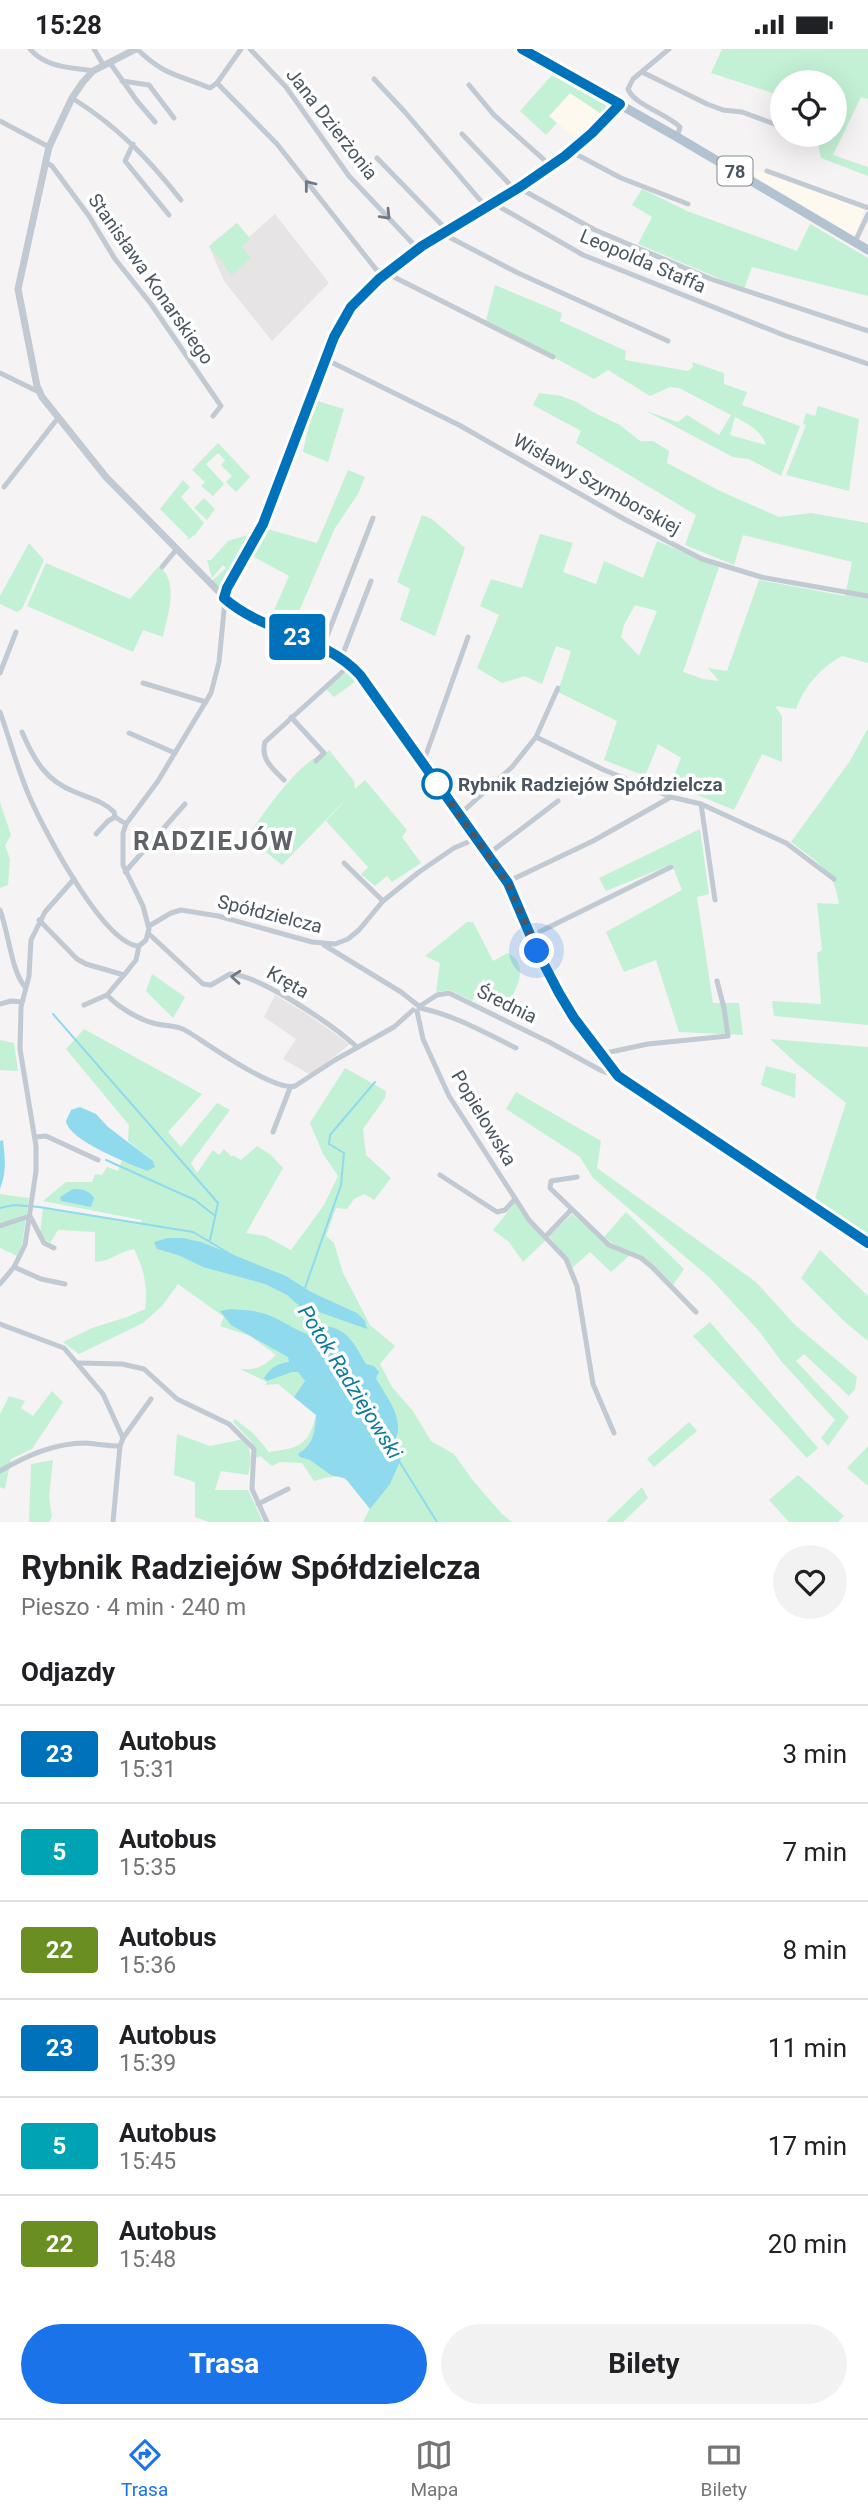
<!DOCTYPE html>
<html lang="pl">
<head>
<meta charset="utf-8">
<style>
  body { margin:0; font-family:Roboto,sans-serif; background:#f2f2f2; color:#202124; height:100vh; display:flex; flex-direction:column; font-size:26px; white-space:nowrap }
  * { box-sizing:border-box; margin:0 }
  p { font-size:23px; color:#757577 }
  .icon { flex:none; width:38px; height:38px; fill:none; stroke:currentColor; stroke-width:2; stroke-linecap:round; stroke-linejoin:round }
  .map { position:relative; height:1473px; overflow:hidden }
  .panel { display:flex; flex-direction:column; background:#fff; flex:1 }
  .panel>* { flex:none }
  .badge { padding:0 14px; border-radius:5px; font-size:24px; line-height:46px }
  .buttons { position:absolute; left:770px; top:21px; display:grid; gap:14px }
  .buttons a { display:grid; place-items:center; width:77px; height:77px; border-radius:50%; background:#fff; box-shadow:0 7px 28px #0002; font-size:35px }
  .you { position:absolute; width:35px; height:35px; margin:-18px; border:5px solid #fff; border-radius:50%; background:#1a73e8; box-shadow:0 0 0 10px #1a73e833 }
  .map>.badge { position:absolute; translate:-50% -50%; box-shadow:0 0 0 4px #fff }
  h2 { padding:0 21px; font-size:26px; line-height:63px }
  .round { display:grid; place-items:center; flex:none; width:74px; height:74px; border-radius:37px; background:#f2f2f2 }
  .summary { display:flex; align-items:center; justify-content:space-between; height:119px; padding:0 21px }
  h1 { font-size:33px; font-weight:700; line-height:52px }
  .button { display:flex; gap:14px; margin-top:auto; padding:14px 21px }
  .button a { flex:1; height:80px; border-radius:42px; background:#1a73e8; color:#fff; font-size:28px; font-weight:700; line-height:80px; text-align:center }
  .button a+a { background:#f2f2f2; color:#202124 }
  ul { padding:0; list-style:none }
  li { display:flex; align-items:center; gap:21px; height:98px; padding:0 21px; border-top:2px solid #e0e0e0 }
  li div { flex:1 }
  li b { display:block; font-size:26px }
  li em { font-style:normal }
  li .badge { min-width:77px; font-weight:700; text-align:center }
  .status { display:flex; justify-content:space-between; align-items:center; height:49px; padding:0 35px; background:#fff; direction:ltr }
  .status svg { height:19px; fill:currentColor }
  .tabs { display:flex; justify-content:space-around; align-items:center; height:98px; border-top:2px solid #e0e0e0; background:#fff; font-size:19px; color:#757577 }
  .tabs a { display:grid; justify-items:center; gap:4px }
  .tabs .on { color:#1a73e8 }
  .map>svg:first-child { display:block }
  .commercial { fill:#fdf9ef }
  .education { fill:#e6e4e5 }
  .green { fill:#c3f1d5; fill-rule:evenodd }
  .water { fill:#90daee }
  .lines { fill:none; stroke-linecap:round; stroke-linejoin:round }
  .stream { stroke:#90daee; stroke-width:2 }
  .minor { stroke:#c1cad2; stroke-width:5 }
  .tertiary { stroke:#c1cad2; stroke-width:7 }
  .primary { stroke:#b3c2d1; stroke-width:9 }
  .oneway { stroke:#6e7983 }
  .line-casing { stroke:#fff; stroke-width:16 }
  .line { stroke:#0072bc; stroke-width:10 }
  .walk { stroke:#4a5661; stroke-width:7; stroke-dasharray:0 12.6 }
  .stop-dot { fill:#fff; stroke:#0072bc; stroke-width:3.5 }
  .labels { text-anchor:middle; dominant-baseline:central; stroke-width:7; stroke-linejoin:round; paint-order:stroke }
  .shield { fill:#fff; stroke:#808990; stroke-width:2 }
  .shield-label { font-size:18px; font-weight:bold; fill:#4a5661 }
  .street-label { font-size:19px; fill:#4a5661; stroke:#fff }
  .stop-label { font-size:19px; font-weight:bold; fill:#4a5661; stroke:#fff; text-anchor:start }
  .water-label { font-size:21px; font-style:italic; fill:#0c7c9b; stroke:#fff }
  .district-label { font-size:26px; font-weight:bold; letter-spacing:2px; fill:#5f6368; stroke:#fff }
</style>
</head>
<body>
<div class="status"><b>15:28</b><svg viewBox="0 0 49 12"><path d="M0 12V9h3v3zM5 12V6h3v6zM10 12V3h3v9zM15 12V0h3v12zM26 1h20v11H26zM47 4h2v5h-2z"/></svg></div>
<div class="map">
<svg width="868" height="1473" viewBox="0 0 868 1473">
  <rect width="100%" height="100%" fill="#f5f3f3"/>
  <g class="commercial">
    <path d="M571 44 603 66 578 92 549 67Z"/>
    <path d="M724 109 865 160 856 184 853 186Z"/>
  </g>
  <g class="education">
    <path d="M275 165 329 234 272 292 224 232 209 197 237 174 249 188Z"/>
    <path d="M275 946 307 965 350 995 311 1026 283 1010 296 990 264 968Z"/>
  </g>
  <g class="green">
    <path d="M722 0H868V50L861 48 833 106 868 118V127L821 109 818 95 802 86H835V33H782V47L711 24Z"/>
    <path d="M552 26 606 56 605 64 603 66 570 44 549 67 557 74 546 86 520 62Z"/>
    <path d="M642 140 687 162 797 202 810 175 868 209V247L752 218 744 240 638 195 652 168 632 156Z"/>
    <path d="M237 174 250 190 241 197 251 209 232 226 209 197Z"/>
    <path d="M495 236 562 264 560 272 626 302 625 311 688 322 693 318 692 313 724 324V335L747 343 742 356 800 377 781 427 749 410 733 408 646 362 678 373 687 366 719 386 731 366 679 339 670 338 650 347 608 321 594 330 486 272ZM735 368C748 375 762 382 766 396L730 386Z"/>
    <path d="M539 344 561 347 577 353 591 362 620 376 640 392H653L669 402 667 414 720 442 779 468 811 464 868 474V614L842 607C821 618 804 638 796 660L775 657 782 667V713L762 705 734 761 671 735 681 709 658 695 645 727 604 711 617 672 558 643 571 602 556 597 542 635 525 627 502 634 477 619 499 566 480 557 491 530 522 539 540 485 573 494 563 523 596 535 604 512 643 529 657 492 719 518 683 623 703 630 719 632 708 619 727 622 759 531 845 547 852 513 743 486 734 516 685 496 696 466 576 394 581 382 533 356ZM635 556 657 562 639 607 621 588 624 576Z"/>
    <path d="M314 351 344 360 328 413 303 403Z"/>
    <path d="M818 357 859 370 849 442 786 426 806 376 803 375 806 364 815 367Z"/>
    <path d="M218 394 250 428 236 443 226 433 232 427 221 416 225 411 218 404 206 415 224 435 213 447 201 437 205 433 192 421Z"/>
    <path d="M348 421 365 428 358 445 335 479 293 576 272 566 289 527 252 507 267 480 317 494Z"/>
    <path d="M183 431 190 438 181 448 204 474 195 486 187 491 188 488 160 460Z"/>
    <path d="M204 449 215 460 207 471 194 459Z"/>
    <path d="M422 466 432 470 465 499 435 587 400 571 410 540 397 533Z"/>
    <path d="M251 485 253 486 222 537 219 538 212 532 226 519 223 516 212 529 207 511H211L228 492Z"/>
    <path d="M29 494 44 511 22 560 17 563 0 555V547Z"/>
    <path d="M46 514 130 550 159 517C180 534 167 567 163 588L143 581 133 603 27 557Z"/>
    <path d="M349 621 359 630 334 648 326 640Z"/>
    <path d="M868 679V976L774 967 772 952 821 955 817 904 822 901 817 854 839 855C834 820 817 813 791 793L850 712Z"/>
    <path d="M329 701 354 732 355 740 365 731 407 781 402 788 421 814 392 833 387 827 375 837 361 825 368 818 326 772 354 742 282 816 247 788C267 760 286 730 314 709L318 713Z"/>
    <path d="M0 753 11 786 5 796 10 810 8 836 0 839Z"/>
    <path d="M700 780 709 845 697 848 713 954H739L743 986 679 983 656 911 624 923 606 883 682 841 672 815 606 842 599 829Z"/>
    <path d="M467 873H473L493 912 508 904C529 916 518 938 508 954L486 940 484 929 472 952 450 941 436 943 440 914 425 907Z"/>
    <path d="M152 925 185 948 173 969 146 942Z"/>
    <path d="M84 980 202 1045 168 1083 181 1098 217 1054 230 1061 191 1114 197 1124 213 1101 219 1106 224 1100 232 1108 233 1106 241 1111 257 1097 271 1106 283 1119 246 1184 265 1187 291 1201 324 1156 338 1127 323 1105 310 1074 345 1019 386 1042 385 1049 363 1080 366 1106 391 1129 374 1151 364 1145 354 1150 347 1160 336 1159 326 1187 334 1194 343 1224 370 1276 395 1297 380 1315 392 1338 413 1362 431 1392 454 1405 474 1433 503 1466 512 1473H363L370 1459C349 1434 349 1420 314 1432L302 1414 280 1413 272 1417 260 1407 257 1409 251 1392 233 1373 235 1370 254 1385 269 1403C298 1399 309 1397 316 1366L278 1335 265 1336 267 1333 240 1320C258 1321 264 1317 276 1306L250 1287 220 1277 224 1268 178 1235 162 1257 143 1274 79 1305 63 1293 92 1279 127 1268 145 1260C148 1239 144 1219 134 1200 120 1202 109 1213 95 1213V1183L58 1181 50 1194 40 1186 43 1159 140 1175 142 1171 43 1152 66 1133H92L95 1125 102 1126 107 1118 118 1122 122 1111 147 1122 153 1112 128 1092 129 1076 66 1000Z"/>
    <path d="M770 990 868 998V1190L837 1171 814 1153 846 1054 796 1014Z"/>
    <path d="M0 991 14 994 18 1022 0 1021Z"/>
    <path d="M766 1017 796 1025 795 1049 761 1036Z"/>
    <path d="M516 1043 601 1092 597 1119 756 1233 795 1276 857 1328 855 1340 849 1347 804 1305 796 1312 849 1368 828 1397 821 1389 835 1371 781 1312 759 1282 710 1229 593 1129 580 1108 506 1060Z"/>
    <path d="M0 1145 29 1149 22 1195 17 1207 0 1199Z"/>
    <path d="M515 1154 527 1171 546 1191 523 1213 509 1193 493 1181Z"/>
    <path d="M626 1163 684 1220 673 1236 648 1211 615 1196 604 1188Z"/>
    <path d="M572 1165 613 1199 630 1206 611 1223 590 1203 571 1220 569 1211 549 1187Z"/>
    <path d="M820 1201 868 1247V1292L845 1273 801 1229Z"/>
    <path d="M710 1273 818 1399 807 1409 693 1287Z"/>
    <path d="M52 1342 63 1353 32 1400 11 1410 5 1440 0 1438V1365L9 1347 25 1352 21 1359 33 1367Z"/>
    <path d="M689 1373 697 1382 654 1418 647 1410Z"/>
    <path d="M177 1385 210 1397 244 1390C252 1403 252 1411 248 1426L221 1422 215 1441H248L263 1473H209L195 1468V1433L174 1426Z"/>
    <path d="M868 1397V1437L847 1419Z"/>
    <path d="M53 1411 49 1448 52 1468 49 1473H29L31 1415Z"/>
    <path d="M798 1426 844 1467 838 1473H789L769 1451Z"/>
    <path d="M642 1438 648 1449 623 1473H606Z"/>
  </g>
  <g class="water">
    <path d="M80 1058 96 1065 108 1078 153 1112 155 1118 147 1122C129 1114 69 1092 66 1072L71 1061Z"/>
    <path d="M3 1091C5 1110 7 1122 0 1140V1092Z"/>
    <path d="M73 1140C82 1140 89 1141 94 1149L91 1158 61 1152 60 1148Z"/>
    <path d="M168 1189H183L201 1193 286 1227 311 1243 357 1264 365 1272 367 1280 316 1262 304 1261 287 1246 265 1235 203 1218 178 1206 157 1200 154 1193Z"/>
    <path d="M230 1260C243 1261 255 1261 268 1266 285 1272 296 1283 314 1287L318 1276C348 1278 353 1293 366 1315L374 1317 379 1323 376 1329C385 1347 399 1360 398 1382 397 1388 394 1392 395 1399L401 1410 390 1435 370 1460 345 1429 331 1426 310 1411 300 1408 298 1405C314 1395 315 1383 316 1366L294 1348 305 1332 298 1323H292L267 1332 264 1329C271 1318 277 1315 289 1313L288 1308 231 1276 220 1262Z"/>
  </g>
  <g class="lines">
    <g class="stream">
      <path d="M53 965 218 1154 210 1191"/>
      <path d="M106 1111 195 1151 214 1166"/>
      <path d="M0 1159 14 1156 39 1158 193 1183 237 1209"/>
      <path d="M305 1239 341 1136 344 1104 329 1095 330 1086 375 1033"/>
      <path d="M306 1259 318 1278"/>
      <path d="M399 1412 437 1473"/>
    </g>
    <g class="minor">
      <path d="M30 0C46 19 70 18 93 22"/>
      <path d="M94 0 104 17"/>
      <path d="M137 0C165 27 177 25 210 39L217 34 241 0"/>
      <path d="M250 0 286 38 349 127 418 200"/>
      <path d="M669 0 633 30 628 40C634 56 666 64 680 78L677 88"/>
      <path d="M110 14 137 52 155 73"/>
      <path d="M642 23 707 55 723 61 742 63 777 76"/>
      <path d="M374 30 404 62 486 158"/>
      <path d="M122 32 149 36 174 69"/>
      <path d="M217 34 277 95 382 228"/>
      <path d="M469 36 494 66 551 117"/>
      <path d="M72 49C117 77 148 109 181 151"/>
      <path d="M0 72 49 98"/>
      <path d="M462 85 515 141"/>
      <path d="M133 95 125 112 169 166"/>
      <path d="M574 104 621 129 688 155"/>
      <path d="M377 109 443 177 447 187 518 224 668 292"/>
      <path d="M45 113 52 117 89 167 115 210 151 255 221 357 213 367"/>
      <path d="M767 122 868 159"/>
      <path d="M536 131 576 102"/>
      <path d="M519 139 595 181 711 230 868 282"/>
      <path d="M493 154 583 206 786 287 868 315"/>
      <path d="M855 193 868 165"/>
      <path d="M386 224 553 308"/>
      <path d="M325 310 459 376 624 470 702 510 761 528 868 547"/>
      <path d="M0 324 39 343"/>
      <path d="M4 438 58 369"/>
      <path d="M162 518 176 501"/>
      <path d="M322 600 373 469"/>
      <path d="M341 610 371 532"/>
      <path d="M0 624 16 583"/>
      <path d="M143 634 206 653"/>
      <path d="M0 663C10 691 18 722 30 749 44 781 104 896 139 897"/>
      <path d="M291 668 324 704 316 712"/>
      <path d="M22 683C34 711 46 732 75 743 89 749 103 752 114 763L115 768 126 775"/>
      <path d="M129 684 175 704"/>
      <path d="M536 688 604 721 671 748"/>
      <path d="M423 714 468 588"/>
      <path d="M284 731C273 720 260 710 265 693L350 616"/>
      <path d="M701 755 715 851"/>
      <path d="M459 766 512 718 536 688 558 639"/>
      <path d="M96 785 108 772 115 768"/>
      <path d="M487 806 558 752"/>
      <path d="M344 814 383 852"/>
      <path d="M125 823 185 755"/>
      <path d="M507 833 593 792 671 748 701 755 786 794 834 830"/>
      <path d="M0 861C9 885 11 921 25 938"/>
      <path d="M39 871 77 910 86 915 124 926 136 911 139 897 146 891 149 880 143 857 123 816V784L126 775 158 732 211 644 219 613 226 541 253 496 265 469 334 288C361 220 457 177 518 140 555 117 591 88 620 55"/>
      <path d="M149 877 171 864 181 861 218 867 312 893 335 895 348 890 359 881 383 852 419 823 454 799 475 790"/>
      <path d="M149 885 203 935 211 936 230 925C260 926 334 977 357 998"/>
      <path d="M531 887 671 818"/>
      <path d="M324 896 401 943 420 958"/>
      <path d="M107 946C118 958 138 970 153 974 167 978 177 975 190 984 209 996 275 1043 295 1037L335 1011 394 978 413 961"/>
      <path d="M0 955 11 952 22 953"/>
      <path d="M84 956 107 946 124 926"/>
      <path d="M420 957 437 946 449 944 551 994 602 1022 617 1027"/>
      <path d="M420 959C454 966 486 984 516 999"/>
      <path d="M417 962 423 990 449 1047 529 1171 566 1210 577 1237 593 1335 614 1384"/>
      <path d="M601 1005 648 995 728 987 724 959 717 932"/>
      <path d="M273 1083 290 1039"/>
      <path d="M35 1088 46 1087 98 1111"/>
      <path d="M440 1126 497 1163 505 1161 515 1150"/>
      <path d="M577 1128 551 1132 550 1139 609 1196 641 1209 652 1218 696 1263"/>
      <path d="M0 1177 30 1167 44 1194 54 1199"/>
      <path d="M546 1187 571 1161"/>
      <path d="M14 1218 41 1230 65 1235"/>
      <path d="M0 1235 14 1218 25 1196 36 1122V1097L20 1000 21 958 29 927 31 891 45 863 74 830"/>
      <path d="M0 1275 64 1299 103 1345 123 1389 120 1397 113 1473"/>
      <path d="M78 1314 122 1315 144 1320 177 1350 229 1375 254 1400 252 1440 267 1473"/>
      <path d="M123 1389 151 1350"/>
      <path d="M0 1422C26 1407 54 1394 86 1394 97 1395 108 1397 120 1397"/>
      <path d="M258 1455 288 1440"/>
    </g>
    <path class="tertiary" d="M136 0 93 22 83 33 72 49 49 98 18 240 37 337 42 348 106 428 227 551C266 582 324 588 359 625L507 833 542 912 559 944 578 974 618 1027 868 1194"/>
    <path class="primary" d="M522 0 677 88 868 201"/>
  </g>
  <defs><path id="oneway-chevron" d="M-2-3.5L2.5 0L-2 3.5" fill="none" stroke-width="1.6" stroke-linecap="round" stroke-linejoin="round" transform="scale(1.75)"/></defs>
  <g class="oneway">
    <use href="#oneway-chevron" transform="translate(309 136) rotate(-128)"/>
    <use href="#oneway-chevron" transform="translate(386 166) rotate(46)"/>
    <use href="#oneway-chevron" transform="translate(236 928) rotate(-176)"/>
  </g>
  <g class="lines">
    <defs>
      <path id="line" d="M522 0 620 55 592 84 565 107 520 138 422 197 379 230 351 258 334 288 263 475 227 539 224 549C263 584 325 587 360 626L508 834 537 902 559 944 574 969 618 1027 868 1194"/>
    </defs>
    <use href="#line" class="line-casing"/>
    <use href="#line" class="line"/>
    <path class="walk" d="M437 735 508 834 537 902"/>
  </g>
  <circle class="stop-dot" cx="437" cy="735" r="14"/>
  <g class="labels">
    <rect class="shield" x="717.5" y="107.5" width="35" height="29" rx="5"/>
    <g class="shield-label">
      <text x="735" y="122">78</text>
    </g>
    <g class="street-label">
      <text transform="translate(332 75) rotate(52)">Jana Dzierżonia</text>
      <text transform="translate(643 212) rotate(23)">Leopolda Staffa</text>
      <text transform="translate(151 230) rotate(55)">Stanisława Konarskiego</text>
      <text transform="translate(597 435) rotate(29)">Wisławy Szymborskiej</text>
      <text transform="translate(270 865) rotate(14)">Spółdzielcza</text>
      <text transform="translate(288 933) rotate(30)">Kręta</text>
      <text transform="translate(507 955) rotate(26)">Średnia</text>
      <text transform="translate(484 1069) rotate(59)">Popielowska</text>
    </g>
    <g class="stop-label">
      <text x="458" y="735">Rybnik Radziejów Spółdzielcza</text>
    </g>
    <g class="water-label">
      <text transform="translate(350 1333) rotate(58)">Potok Radziejowski</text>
    </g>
    <g class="district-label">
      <text x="214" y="792">RADZIEJÓW</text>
    </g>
  </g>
</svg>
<div class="buttons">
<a><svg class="icon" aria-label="locate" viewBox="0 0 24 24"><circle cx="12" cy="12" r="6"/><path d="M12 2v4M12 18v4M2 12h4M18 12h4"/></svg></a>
</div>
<div class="you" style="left:537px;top:902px"></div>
<b class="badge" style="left:297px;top:588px;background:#0072bc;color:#fff">23</b>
</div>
<section class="panel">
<div class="summary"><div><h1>Rybnik Radziejów Spółdzielcza</h1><p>Pieszo · 4 min · 240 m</p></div><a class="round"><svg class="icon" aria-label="heart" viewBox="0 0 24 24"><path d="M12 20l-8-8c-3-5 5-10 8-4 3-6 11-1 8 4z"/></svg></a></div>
<h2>Odjazdy</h2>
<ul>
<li><span class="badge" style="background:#0072bc;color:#fff">23</span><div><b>Autobus</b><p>15:31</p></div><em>3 min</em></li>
<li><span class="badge" style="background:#00a3b4;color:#fff">5</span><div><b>Autobus</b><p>15:35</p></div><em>7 min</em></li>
<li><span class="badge" style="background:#6b8e23;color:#fff">22</span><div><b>Autobus</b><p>15:36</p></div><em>8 min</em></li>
<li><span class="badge" style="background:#0072bc;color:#fff">23</span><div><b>Autobus</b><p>15:39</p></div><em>11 min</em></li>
<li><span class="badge" style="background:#00a3b4;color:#fff">5</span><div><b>Autobus</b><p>15:45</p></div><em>17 min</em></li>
<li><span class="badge" style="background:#6b8e23;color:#fff">22</span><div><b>Autobus</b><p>15:48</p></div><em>20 min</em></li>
</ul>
<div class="button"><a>Trasa</a><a>Bilety</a></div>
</section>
<nav class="tabs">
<a class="on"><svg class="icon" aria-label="directions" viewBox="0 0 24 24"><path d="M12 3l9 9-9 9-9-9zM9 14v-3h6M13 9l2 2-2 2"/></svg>Trasa</a>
<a><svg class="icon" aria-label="map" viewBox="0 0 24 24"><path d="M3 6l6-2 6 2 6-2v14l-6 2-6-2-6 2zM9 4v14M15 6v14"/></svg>Mapa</a>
<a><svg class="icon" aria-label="tickets" viewBox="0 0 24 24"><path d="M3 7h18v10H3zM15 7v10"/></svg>Bilety</a>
</nav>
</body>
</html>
